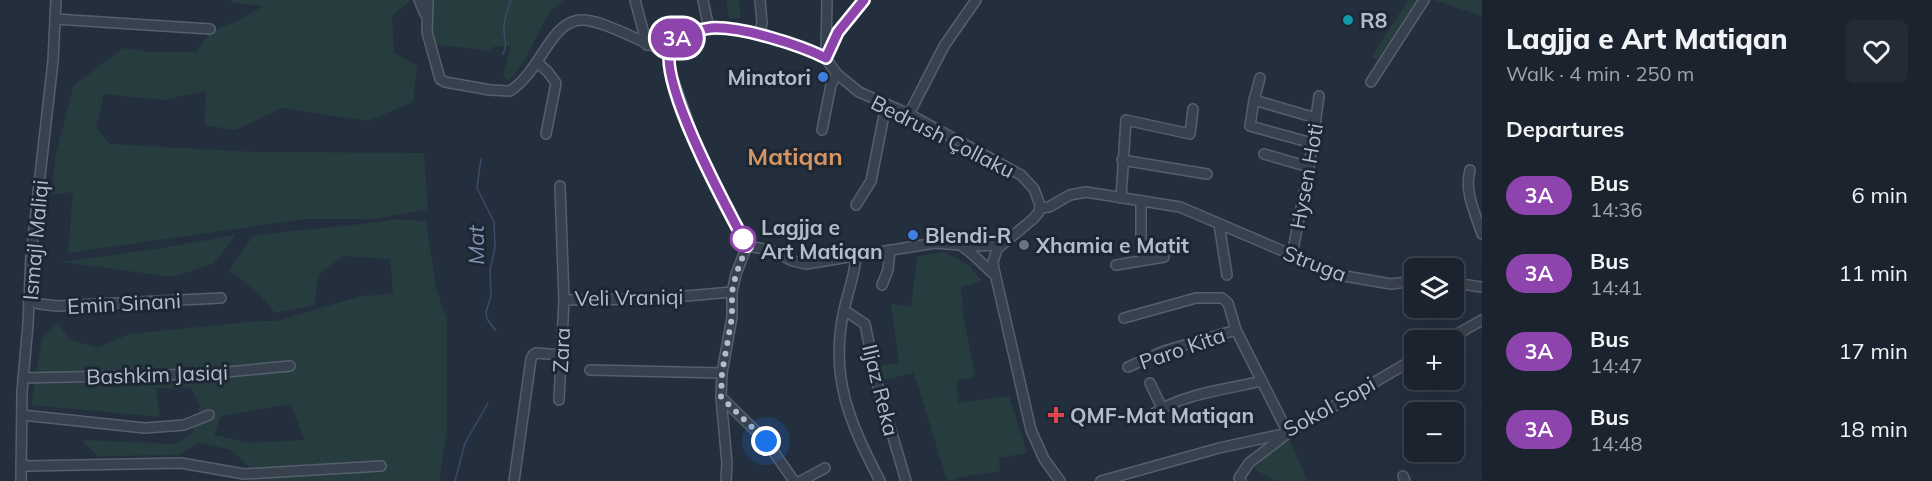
<!DOCTYPE html>
<html lang="en">
<head>
<meta charset="utf-8">
<style>
  body { margin:0; font-family:Mulish,sans-serif; background:#242b36; color:#f1f3f6; height:100vh; display:flex; flex-direction:column; font-size:22px; white-space:nowrap }
  * { box-sizing:border-box; margin:0 }
  p { font-size:20px; color:#a0a4aa }
  .icon { flex:none; width:33px; height:33px; fill:none; stroke:currentColor; stroke-width:2; stroke-linecap:round; stroke-linejoin:round }
  .map { position:relative; flex:1; overflow:hidden }
  .panel { display:flex; flex-direction:column; background:#1b232e; width:450px }
  .panel>* { flex:none }
  .badge { padding:0 12px; border-radius:20px; font-size:21px; line-height:39px }
  .buttons { position:absolute; left:1404px; top:258px; display:grid; gap:12px }
  .buttons a { display:grid; place-items:center; width:60px; height:60px; border-radius:9px; background:#1b232e; box-shadow:0 6px 24px #0002,0 0 0 2px #39404a; font-size:30px }
  .you { position:absolute; width:30px; height:30px; margin:-15px; border:4px solid #fff; border-radius:50%; background:#1a73e8; box-shadow:0 0 0 9px #1a73e833 }
  .map>.badge { position:absolute; translate:-50% -50%; box-shadow:0 0 0 3px #fff }
  h2 { padding:0 24px; font-size:22px; line-height:54px }
  .round { display:grid; place-items:center; flex:none; width:63px; height:63px; border-radius:9px; background:#242b36 }
  .overview { display:flex; align-items:center; justify-content:space-between; height:102px; padding:0 24px }
  h1 { font-size:28px; font-weight:800; line-height:45px }
  ul { padding:0; list-style:none }
  li { display:flex; align-items:center; gap:18px; height:78px; padding:0 24px }
  li div { flex:1 }
  li b { display:block; font-size:22px }
  li em { font-style:normal }
  li .badge { min-width:66px; font-weight:700; text-align:center }
  main { display:flex; flex:1; min-height:0 }
  .map>svg:first-child { display:block }
  .green { fill:#263c3f; fill-rule:evenodd }
  .lines { fill:none; stroke-linecap:round; stroke-linejoin:round }
  .stream { stroke:#394c67; stroke-width:1.5 }
  .minor-casing { stroke:#565f6c; stroke-width:12 }
  .minor { stroke:#38414e; stroke-width:9 }
  .line-casing { stroke:#fff; stroke-width:14 }
  .line { stroke:#8e44ad; stroke-width:9 }
  .walk { stroke:#b4bcc9; stroke-width:6; stroke-dasharray:0 10.8 }
  .culture-dot { fill:#0f9aa8; stroke:#1d2633; stroke-width:2 }
  .shop-dot { fill:#3f7fe0; stroke:#1d2633; stroke-width:2 }
  .stop-dot { fill:#fff; stroke:#8e44ad; stroke-width:3 }
  .worship-dot { fill:#6b7280; stroke:#1d2633; stroke-width:2 }
  .health-dot { fill:#e0444e; stroke:#1d2633; stroke-width:2 }
  .labels { text-anchor:middle; dominant-baseline:central; stroke-width:6; stroke-linejoin:round; paint-order:stroke }
  .poi-label { font-size:21px; font-weight:bold; fill:#b4bcc9; stroke:#1d2633; text-anchor:start }
  .street-label { font-size:21px; fill:#b4bcc9; stroke:#1d2633 }
  .stop-label { font-size:21px; font-weight:bold; fill:#b4bcc9; stroke:#1d2633; text-anchor:start }
  .water-label { font-size:22px; font-style:italic; fill:#7c92b1; stroke:#1d2633 }
  .quarter-label { font-size:24px; font-weight:bold; fill:#d59563; stroke:#1d2633 }
</style>
</head>
<body>
<main>
<div class="map">
<svg width="1482" height="481" viewBox="0 0 1482 481">
  <rect width="100%" height="100%" fill="#242f3e"/>
  <g class="green">
    <path d="M231 0H411L392 16 394 53 417 66 413 102 368 121 283 108 235 130 205 125 206 91 163 100 104 94 96 128 110 144 256 152 424 153 428 209 376 219H304L68 253 73 192 51 195 56 153 74 85 123 48 151 52H196L211 31 238 21 263 6 231 3Z"/>
    <path d="M431 0H565L550 11 524 61 509 81 503 75 511 46 492 47 490 51 432 44Z"/>
    <path d="M726 0H739L740 18 729 19Z"/>
    <path d="M1408 0H1419L1379 61 1372 56Z"/>
    <path d="M1434 0H1482V16Z"/>
    <path d="M397 219 426 221 436 288 447 320V428L439 481H249V466L231 450 198 442 180 455 98 456 81 440 176 444 193 432 200 405 190 387 177 389 156 388 160 417 31 405 42 339 58 323 69 339 97 348 129 334 259 321H277L358 297 393 293 390 259 343 256 319 274 314 305 275 313 259 294 229 270 253 236C301 229 349 227 397 219ZM291 404 304 440 249 443 214 435 221 416Z"/>
    <path d="M236 235 213 264 172 277 62 262 155 249Z"/>
    <path d="M944 252 968 265 982 281 961 287 963 313 975 377 957 381 958 403 1009 396 1027 453 999 458 1000 471 956 478V481H947L914 373 881 381 877 366 899 363 891 304 911 307 917 256Z"/>
    <path d="M1289 438 1307 481H1277L1253 469Z"/>
  </g>
  <g class="lines">
    <g class="stream">
      <path d="M503 54C508 44 504 40 504 30 503 20 508 9 511 0"/>
      <path d="M481 159 477 188 494 222 495 247 490 271 491 296 486 312 487 319 496 331"/>
      <path d="M455 481 465 443 488 403"/>
    </g>
    <defs>
      <g id="minor">
        <path d="M419 0 425 14"/>
        <path d="M428 0 427 32 440 79 445 82 490 90 510 91C527 80 537 61 548 45 555 35 562 25 575 21 595 14 647 46 670 53"/>
        <path d="M635 0 647 45"/>
        <path d="M703 0 709 29"/>
        <path d="M55 19 210 29"/>
        <path d="M759 35 762 23 760 0"/>
        <path d="M826 53 827 0"/>
        <path d="M826 59 838 32 864 0"/>
        <path d="M537 62 548 72 556 83 546 134"/>
        <path d="M1260 78 1254 100 1250 126 1312 143"/>
        <path d="M1371 82 1424 0"/>
        <path d="M1254 100 1316 118"/>
        <path d="M909 114 944 46 976 0"/>
        <path d="M822 130 831 85 837 74"/>
        <path d="M1264 154 1309 167"/>
        <path d="M1122 160 1207 174"/>
        <path d="M1470 170C1464 191 1475 213 1482 234"/>
        <path d="M1121 198 1126 120 1190 134 1193 109"/>
        <path d="M1141 202V239L1143 260"/>
        <path d="M856 205 871 181 886 105"/>
        <path d="M1040 208 1049 207 1070 195 1086 192 1180 207 1339 275 1391 284 1414 281"/>
        <path d="M1219 224 1227 275"/>
        <path d="M747 246 770 250 793 261 806 264 935 243 975 246 1001 245"/>
        <path d="M963 247C975 255 984 266 995 275"/>
        <path d="M1292 255 1309 167 1319 96"/>
        <path d="M856 256C855 275 848 291 844 310 829 377 850 423 880 481"/>
        <path d="M1116 265 1164 257"/>
        <path d="M1454 283 1482 287"/>
        <path d="M882 285 888 270 890 250"/>
        <path d="M28 300 40 304 57 306 221 298"/>
        <path d="M564 300 652 299 732 292"/>
        <path d="M844 310 865 324 877 383 906 481"/>
        <path d="M1124 318 1196 298H1222L1228 303 1236 330 1288 433 1249 463 1239 478 1241 481"/>
        <path d="M1447 340 1482 320"/>
        <path d="M1128 367 1164 351 1236 330"/>
        <path d="M590 370 722 373"/>
        <path d="M23 378 205 374 290 366"/>
        <path d="M1150 383 1162 408"/>
        <path d="M721 397 766 441 794 481"/>
        <path d="M559 400 564 300 560 186"/>
        <path d="M1153 414C1181 394 1229 389 1262 381"/>
        <path d="M22 415 145 428 184 425 209 415"/>
        <path d="M21 464 28 466 181 463 244 474 381 466"/>
        <path d="M1403 476 1405 481"/>
        <path d="M21 481 22 392 28 324 31 255 53 61 56 0"/>
        <path d="M514 481 531 359 533 355 536 353 561 355"/>
        <path d="M726 481 727 463 721 397 722 373 732 317V292L736 274 747 246 702 161 672 76 669 63 671 47 677 38 701 30 725 28 747 32 809 49 826 59 837 74 859 92 909 114 1021 175 1034 189 1040 205 1039 212 1033 219 997 249 993 262 994 269 1031 430 1044 459 1060 481"/>
        <path d="M801 481 825 468"/>
        <path d="M1101 481 1219 448 1288 433 1414 359"/>
      </g>
    </defs>
    <use href="#minor" class="minor-casing"/>
    <use href="#minor" class="minor"/>
  </g>
  <g class="lines">
    <defs>
      <path id="line" d="M747 246C729 212 656 80 671 46 677 33 698 30 711 28 741 26 800 45 826 58L838 32 864 0"/>
    </defs>
    <use href="#line" class="line-casing"/>
    <use href="#line" class="line"/>
    <path class="walk" d="M743 239 747 246 736 274 732 292V317L722 373 721 397 766 441"/>
  </g>
  <circle class="culture-dot" cx="1348" cy="20" r="6"/>
  <g class="shop-dot">
    <circle cx="823" cy="77" r="6"/>
    <circle cx="913" cy="235" r="6"/>
  </g>
  <circle class="stop-dot" cx="743" cy="239" r="12"/>
  <circle class="worship-dot" cx="1024" cy="245" r="6"/>
  <path class="health-dot" d="M1053 406h6v6h6v6h-6v6h-6v-6h-6v-6h6z"/>
  <g class="labels">
    <g class="poi-label">
      <text x="1360" y="20">R8</text>
      <text x="811" y="77" text-anchor="end">Minatori</text>
      <text x="925" y="235">Blendi-R</text>
      <text x="1036" y="245">Xhamia e Matit</text>
      <text x="1070" y="415">QMF-Mat Matiqan</text>
    </g>
    <g class="street-label">
      <text transform="translate(943 136) rotate(27)">Bedrush Çollaku</text>
      <text transform="translate(1306 176) rotate(-80)">Hysen Hoti</text>
      <text transform="translate(35 240) rotate(-85)">Ismajl Maliqi</text>
      <text transform="translate(1315 263) rotate(21)">Struga</text>
      <text transform="translate(629 297) rotate(-1)">Veli Vraniqi</text>
      <text transform="translate(124 303) rotate(-3)">Emin Sinani</text>
      <text transform="translate(1182 348) rotate(-19)">Paro Kita</text>
      <text transform="translate(561 350) rotate(-87)">Zara</text>
      <text transform="translate(157 374) rotate(-2)">Bashkim Jasiqi</text>
      <text transform="translate(881 390) rotate(76)">Iljaz Reka</text>
      <text transform="translate(1329 406) rotate(-29)">Sokol Sopi</text>
    </g>
    <g class="stop-label">
      <text x="761" y="227">Lagjja e<tspan x="761" dy="24">Art Matiqan</tspan></text>
    </g>
    <g class="water-label">
      <text transform="translate(476 245) rotate(-91)">Mat</text>
    </g>
    <g class="quarter-label">
      <text x="795" y="156">Matiqan</text>
    </g>
  </g>
</svg>
<div class="buttons">
<a><svg class="icon" aria-label="layers" viewBox="0 0 24 24"><path d="M12 4l9 5-9 5-9-5zM3 14l9 5 9-5"/></svg></a>
<a>+</a>
<a>−</a>
</div>
<div class="you" style="left:766px;top:441px"></div>
<b class="badge" style="left:677px;top:38px;background:#8e44ad;color:#fff">3A</b>
</div>
<section class="panel">
<div class="overview"><div><h1>Lagjja e Art Matiqan</h1><p>Walk · 4 min · 250 m</p></div><a class="round"><svg class="icon" aria-label="heart" viewBox="0 0 24 24"><path d="M12 20l-8-8c-3-5 5-10 8-4 3-6 11-1 8 4z"/></svg></a></div>
<h2>Departures</h2>
<ul>
<li><span class="badge" style="background:#8e44ad;color:#fff">3A</span><div><b>Bus</b><p>14:36</p></div><em>6 min</em></li>
<li><span class="badge" style="background:#8e44ad;color:#fff">3A</span><div><b>Bus</b><p>14:41</p></div><em>11 min</em></li>
<li><span class="badge" style="background:#8e44ad;color:#fff">3A</span><div><b>Bus</b><p>14:47</p></div><em>17 min</em></li>
<li><span class="badge" style="background:#8e44ad;color:#fff">3A</span><div><b>Bus</b><p>14:48</p></div><em>18 min</em></li>
</ul>
</section>
</main>
</body>
</html>
